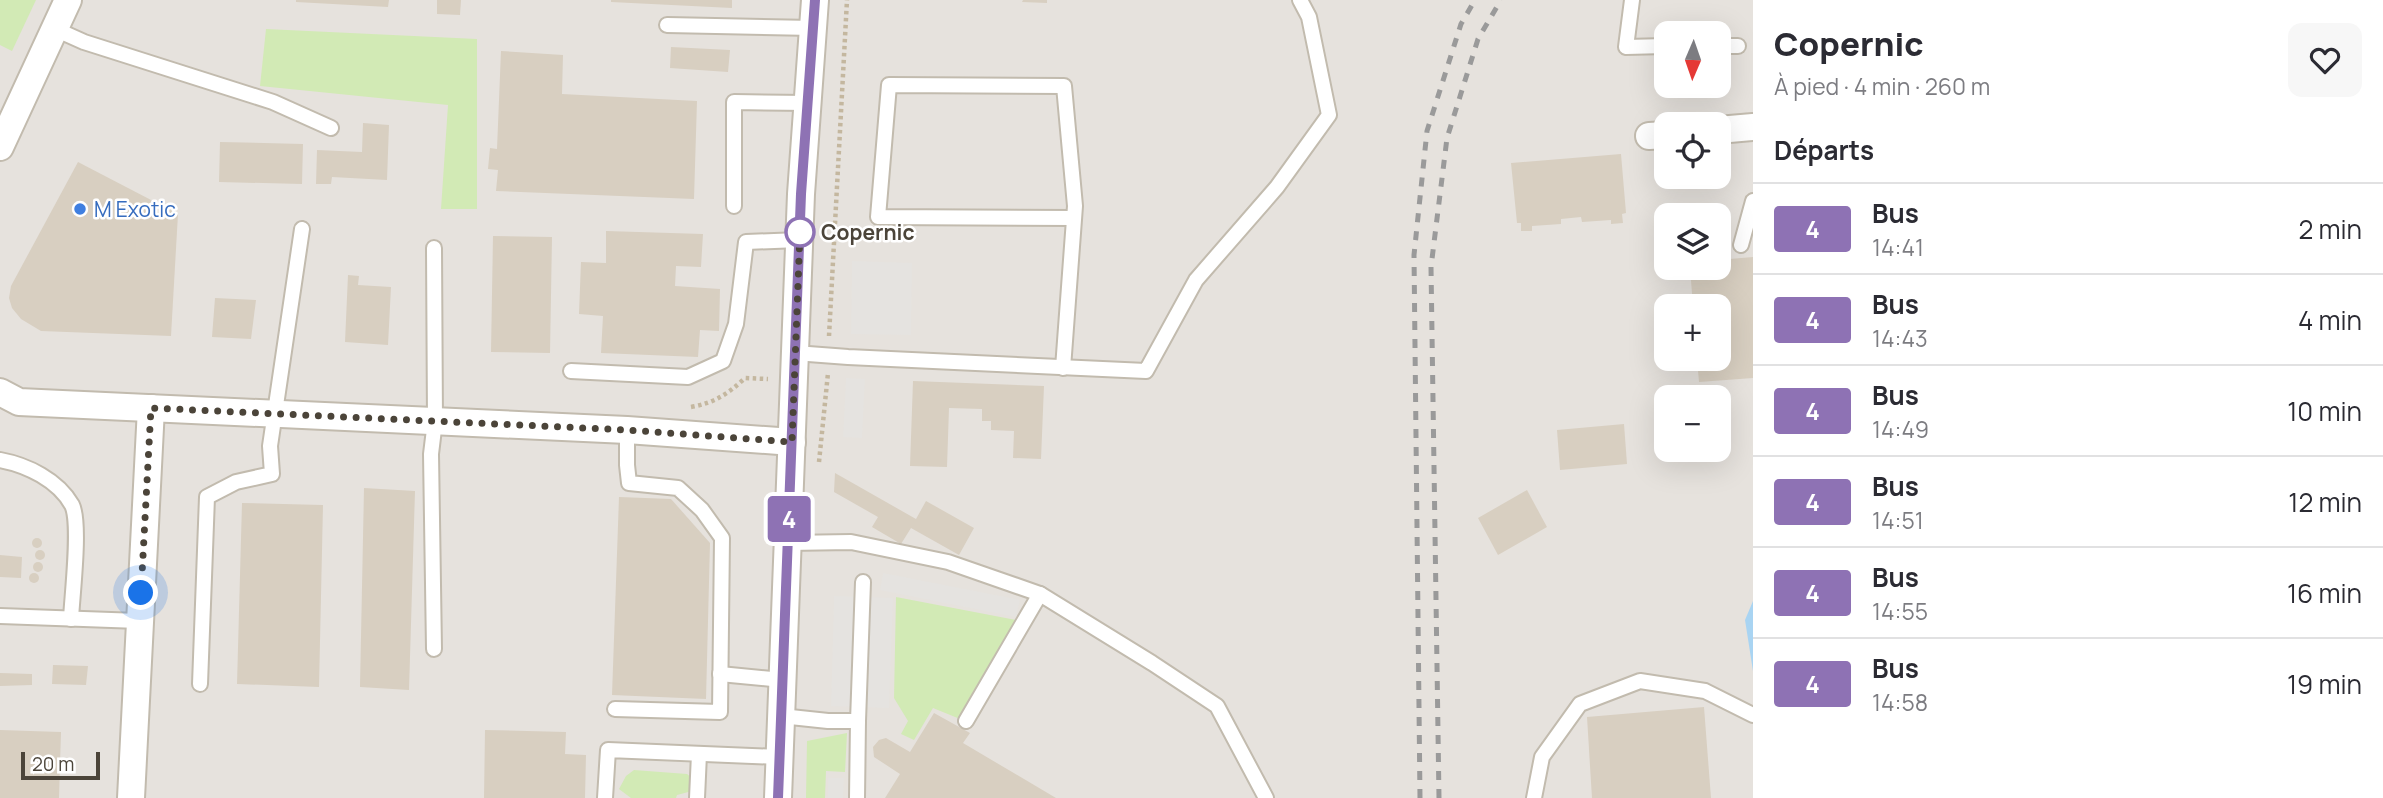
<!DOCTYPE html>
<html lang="fr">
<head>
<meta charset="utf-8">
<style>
  body { margin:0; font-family:Manrope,sans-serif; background:#f7f7f7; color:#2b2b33; height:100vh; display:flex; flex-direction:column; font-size:26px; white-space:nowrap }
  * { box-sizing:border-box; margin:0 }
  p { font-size:23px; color:#7c7c81 }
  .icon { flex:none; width:38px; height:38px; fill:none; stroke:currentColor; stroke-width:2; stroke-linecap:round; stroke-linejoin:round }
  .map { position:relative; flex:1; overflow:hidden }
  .sheet { display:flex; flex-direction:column; background:#fff; width:630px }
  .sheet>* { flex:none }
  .badge { padding:0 14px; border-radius:5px; font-size:24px; line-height:46px }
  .needle { width:46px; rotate:182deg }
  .controls { position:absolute; left:1654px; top:21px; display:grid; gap:14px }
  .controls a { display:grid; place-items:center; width:77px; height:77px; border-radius:14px; background:#fff; box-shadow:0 7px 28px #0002; font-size:35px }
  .scale { position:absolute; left:21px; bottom:18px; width:79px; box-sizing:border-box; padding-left:7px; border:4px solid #4b4439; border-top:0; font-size:19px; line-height:24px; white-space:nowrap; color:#4b4439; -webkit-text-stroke:5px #fff; paint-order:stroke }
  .you { position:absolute; width:35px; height:35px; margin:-18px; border:5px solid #fff; border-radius:50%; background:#1a73e8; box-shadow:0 0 0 10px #1a73e833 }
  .map>.badge { position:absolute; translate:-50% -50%; box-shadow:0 0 0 4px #fff }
  h2 { padding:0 21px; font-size:26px; line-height:63px }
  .round { display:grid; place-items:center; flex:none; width:74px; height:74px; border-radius:14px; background:#f7f7f7 }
  .overview { display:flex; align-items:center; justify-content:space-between; height:119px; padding:0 21px }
  h1 { font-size:33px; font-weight:800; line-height:52px }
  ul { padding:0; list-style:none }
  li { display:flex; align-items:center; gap:21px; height:91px; padding:0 21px; border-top:2px solid #e1e1e2 }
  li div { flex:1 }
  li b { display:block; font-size:26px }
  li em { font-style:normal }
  li .badge { min-width:77px; font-weight:700; text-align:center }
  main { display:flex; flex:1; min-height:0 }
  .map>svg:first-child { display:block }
  .industrial { fill:#e6e2dd; fill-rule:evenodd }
  .green { fill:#d2eab5 }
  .parking { fill:#e5e3e0 }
  .water { fill:#a9d4f2 }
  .building { fill:#d8cfc1 }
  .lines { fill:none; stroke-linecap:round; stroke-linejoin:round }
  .service-casing { stroke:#c2bbae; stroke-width:18 }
  .minor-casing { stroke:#c2bbae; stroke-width:30 }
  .path { stroke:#c4b79f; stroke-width:4.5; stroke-dasharray:3.5 3.5; stroke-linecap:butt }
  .service { stroke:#fff; stroke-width:14 }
  .minor { stroke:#fff; stroke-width:26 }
  .rail { stroke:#9a9a9a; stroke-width:5; stroke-dasharray:9 9; stroke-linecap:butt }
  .line-casing { stroke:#fff; stroke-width:16 }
  .line { stroke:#8e72b4; stroke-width:10 }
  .walk { stroke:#4b4439; stroke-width:7; stroke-dasharray:0 12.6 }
  .shop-dot { fill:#3f7fe0; stroke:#fff; stroke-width:2.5 }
  .stop-dot { fill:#fff; stroke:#8e72b4; stroke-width:3.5 }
  .labels { text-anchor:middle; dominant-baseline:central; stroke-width:5; stroke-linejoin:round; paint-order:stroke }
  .shop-label { font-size:21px; fill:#366cbe; stroke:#fff; text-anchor:start }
  .stop-label { font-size:21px; font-weight:bold; fill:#4b4439; stroke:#fff; text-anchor:start }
</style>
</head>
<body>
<main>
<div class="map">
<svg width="1753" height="798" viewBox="0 0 1753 798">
  <rect width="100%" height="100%" fill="#f6f3ec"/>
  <path class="industrial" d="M0 0H1753V798H0ZM1666 33H1718V86H1666ZM1666 124H1718V177H1666ZM1666 215H1718V268H1666ZM1666 306H1718V359H1666ZM1666 397H1718V450H1666Z"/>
  <g class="green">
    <path d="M0 0H36L12 51 0 45Z"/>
    <path d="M266 29 477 39V209H441L448 105 260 86Z"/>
    <path d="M896 597 1016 620 960 719 933 708 914 740 901 734 908 721 894 698Z"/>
    <path d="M847 733 845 772 826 771 825 798H806L807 741Z"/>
    <path d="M634 770 687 774 692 778V791L677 795 676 798H631L619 789 626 776Z"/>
  </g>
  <g class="parking">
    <path d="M852 261 912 263 911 335 851 334Z"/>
    <path d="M846 378 865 379 862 438 843 437Z"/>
    <path d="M883 573 1020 600 1016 617 880 590Z"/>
    <path d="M834 596 893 598 889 708 831 706Z"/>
    <path d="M828 778H844L843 798H828Z"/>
  </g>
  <path class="water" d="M1753 601V671L1745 620Z"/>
  <g class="building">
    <path d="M296 0H389L388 7 296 2Z"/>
    <path d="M437 0H461L460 15 437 14Z"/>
    <path d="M611 0H732V8L611 2Z"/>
    <path d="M1023 0H1047V3L1022 2Z"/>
    <path d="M671 47 730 50 728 72 670 68Z"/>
    <path d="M501 51 563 55 562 94 697 101 694 199 496 191 498 170 488 169 490 148 497 149Z"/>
    <path d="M363 123 389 125 387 180 332 177 331 184H316L317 150 362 152Z"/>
    <path d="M220 142 303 144 302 184 219 182Z"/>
    <path d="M1621 154 1626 213 1622 214 1623 223 1611 224V220L1582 222 1581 217 1561 219V224L1532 226V231H1521V223H1517L1511 163Z"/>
    <path d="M78 162 178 214 171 336 41 331 21 319 12 308 9 298 11 286Z"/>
    <path d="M606 231 703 234 701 267 676 266 675 286 720 289 719 331 700 330 698 357 601 353 603 316 579 314 581 262 606 263Z"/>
    <path d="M493 236 552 237 550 353 491 352Z"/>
    <path d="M1753 257V378L1699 382 1697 359H1718V306H1693L1690 268H1718V260Z"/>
    <path d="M348 275 359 276 358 285 391 287 388 345 345 342Z"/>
    <path d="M215 298 256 300 251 339 212 337Z"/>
    <path d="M913 381 1044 386 1041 459 1013 458 1014 431 991 430V421H982V409L949 408 947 467 910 466Z"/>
    <path d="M1624 424 1627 464 1560 470 1557 430Z"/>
    <path d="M835 473 916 519 926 501 974 528 959 555 911 528 901 544 872 527 878 517 834 492Z"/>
    <path d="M364 488 415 491 409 690 360 687Z"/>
    <path d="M1527 490 1547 527 1498 555 1478 518Z"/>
    <path d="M619 497 671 499 710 543 706 699 612 695Z"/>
    <path d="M242 503 323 505 319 687 237 684Z"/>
    <circle cx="37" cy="543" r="5"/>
    <circle cx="40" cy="555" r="5"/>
    <path d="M0 555 22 557 21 578 0 577Z"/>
    <circle cx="38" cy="567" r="5"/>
    <circle cx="34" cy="578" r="5"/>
    <path d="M53 665 88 666 86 685 52 684Z"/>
    <path d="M0 673 32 674V685L0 686Z"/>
    <path d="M1704 707 1711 798H1592L1587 717Z"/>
    <path d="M934 713 970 733 963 743 1056 798H885L900 774 874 757 873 747 879 740 886 738 910 752Z"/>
    <path d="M0 730 61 732 59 798H0Z"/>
    <path d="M485 730 566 732 565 754 586 755 585 798H484Z"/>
  </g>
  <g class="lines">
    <defs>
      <g id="service">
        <path d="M1632 0 1626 47 1666 46"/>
        <path d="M667 25 813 28"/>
        <path d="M55 29 84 42 273 102 331 128"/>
        <path d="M1718 46H1738"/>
        <path d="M734 206V102L808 103"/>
        <path d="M1741 245 1753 201"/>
        <path d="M795 353 848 357 1146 371 1196 280 1277 187 1329 115 1309 17 1300 0"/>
        <path d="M1063 368 1075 206 1064 86 889 85 878 217 1074 218"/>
        <path d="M571 371 688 377 723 361 736 324 746 242 799 240"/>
        <path d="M0 460C27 465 58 480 72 505 81 523 72 596 71 619"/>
        <path d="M788 543 851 542 948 562 1040 594 966 721"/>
        <path d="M1040 594 1152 663 1217 706 1266 798"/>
        <path d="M0 616 139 621"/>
        <path d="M434 649 431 454 435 421 434 248"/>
        <path d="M720 674 782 680"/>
        <path d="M200 684 207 497 236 482 272 474 270 446 302 229"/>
        <path d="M615 709 720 712 722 538 702 510 678 488 629 483 627 465V430"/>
        <path d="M781 716 828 721H858L863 582"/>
        <path d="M605 798 608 750 779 757"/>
        <path d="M697 798 699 754"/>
        <path d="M857 798 858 721"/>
        <path d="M1534 798 1542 757 1580 704 1640 681 1705 691 1753 715"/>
      </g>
      <g id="minor">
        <path d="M1718 130 1753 127"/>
        <path d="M1649 136 1666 135"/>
        <path d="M0 147 68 0"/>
        <path d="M0 392 19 402 627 430 792 442"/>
        <path d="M131 798 151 408"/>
        <path d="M778 798 801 194 815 0"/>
      </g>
    </defs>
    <use href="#service" class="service-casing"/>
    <use href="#minor" class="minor-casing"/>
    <g class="path">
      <path d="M829 336 847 0"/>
      <path d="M691 407C714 403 728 394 745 378L768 379"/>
      <path d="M819 462 828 373"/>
    </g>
    <use href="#service" class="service"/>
    <use href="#minor" class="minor"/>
    <g class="rail">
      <path d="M1420 798 1414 255 1427 131 1461 24 1475 0"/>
      <path d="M1439 798 1431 267 1447 138 1478 39 1501 0"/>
    </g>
  </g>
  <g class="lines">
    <defs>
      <path id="line" d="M778 798 801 194 815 0"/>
    </defs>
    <use href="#line" class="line-casing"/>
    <use href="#line" class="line"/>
    <path class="walk" d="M141 593 151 408 627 430 792 442 800 232"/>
  </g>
  <circle class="shop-dot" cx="80" cy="209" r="7"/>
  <circle class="stop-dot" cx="800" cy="232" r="14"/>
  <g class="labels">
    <g class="shop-label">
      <text x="94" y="209">M Exotic</text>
    </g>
    <g class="stop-label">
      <text x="821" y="232">Copernic</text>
    </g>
  </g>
</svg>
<div class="controls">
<a><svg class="needle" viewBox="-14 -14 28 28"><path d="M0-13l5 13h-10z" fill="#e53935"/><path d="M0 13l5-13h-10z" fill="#7c7c81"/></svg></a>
<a><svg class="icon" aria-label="locate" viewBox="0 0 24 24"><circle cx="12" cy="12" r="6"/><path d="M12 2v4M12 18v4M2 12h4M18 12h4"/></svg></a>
<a><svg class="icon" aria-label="layers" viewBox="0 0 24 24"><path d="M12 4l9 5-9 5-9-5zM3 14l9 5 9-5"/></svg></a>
<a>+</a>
<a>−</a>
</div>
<div class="scale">20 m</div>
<div class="you" style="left:141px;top:593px"></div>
<b class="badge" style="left:789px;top:519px;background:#8e72b4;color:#fff">4</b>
</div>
<section class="sheet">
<div class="overview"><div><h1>Copernic</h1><p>À pied · 4 min · 260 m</p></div><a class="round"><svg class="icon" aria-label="heart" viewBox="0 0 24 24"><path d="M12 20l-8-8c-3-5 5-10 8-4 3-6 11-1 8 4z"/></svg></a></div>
<h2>Départs</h2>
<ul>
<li><span class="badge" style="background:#8e72b4;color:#fff">4</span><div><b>Bus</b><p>14:41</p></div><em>2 min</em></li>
<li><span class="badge" style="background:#8e72b4;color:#fff">4</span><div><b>Bus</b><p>14:43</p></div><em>4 min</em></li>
<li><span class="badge" style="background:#8e72b4;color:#fff">4</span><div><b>Bus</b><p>14:49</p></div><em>10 min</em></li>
<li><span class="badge" style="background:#8e72b4;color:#fff">4</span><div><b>Bus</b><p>14:51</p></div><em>12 min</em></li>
<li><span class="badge" style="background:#8e72b4;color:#fff">4</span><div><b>Bus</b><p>14:55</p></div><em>16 min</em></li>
<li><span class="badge" style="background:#8e72b4;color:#fff">4</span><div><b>Bus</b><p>14:58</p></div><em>19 min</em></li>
</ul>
</section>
</main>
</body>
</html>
